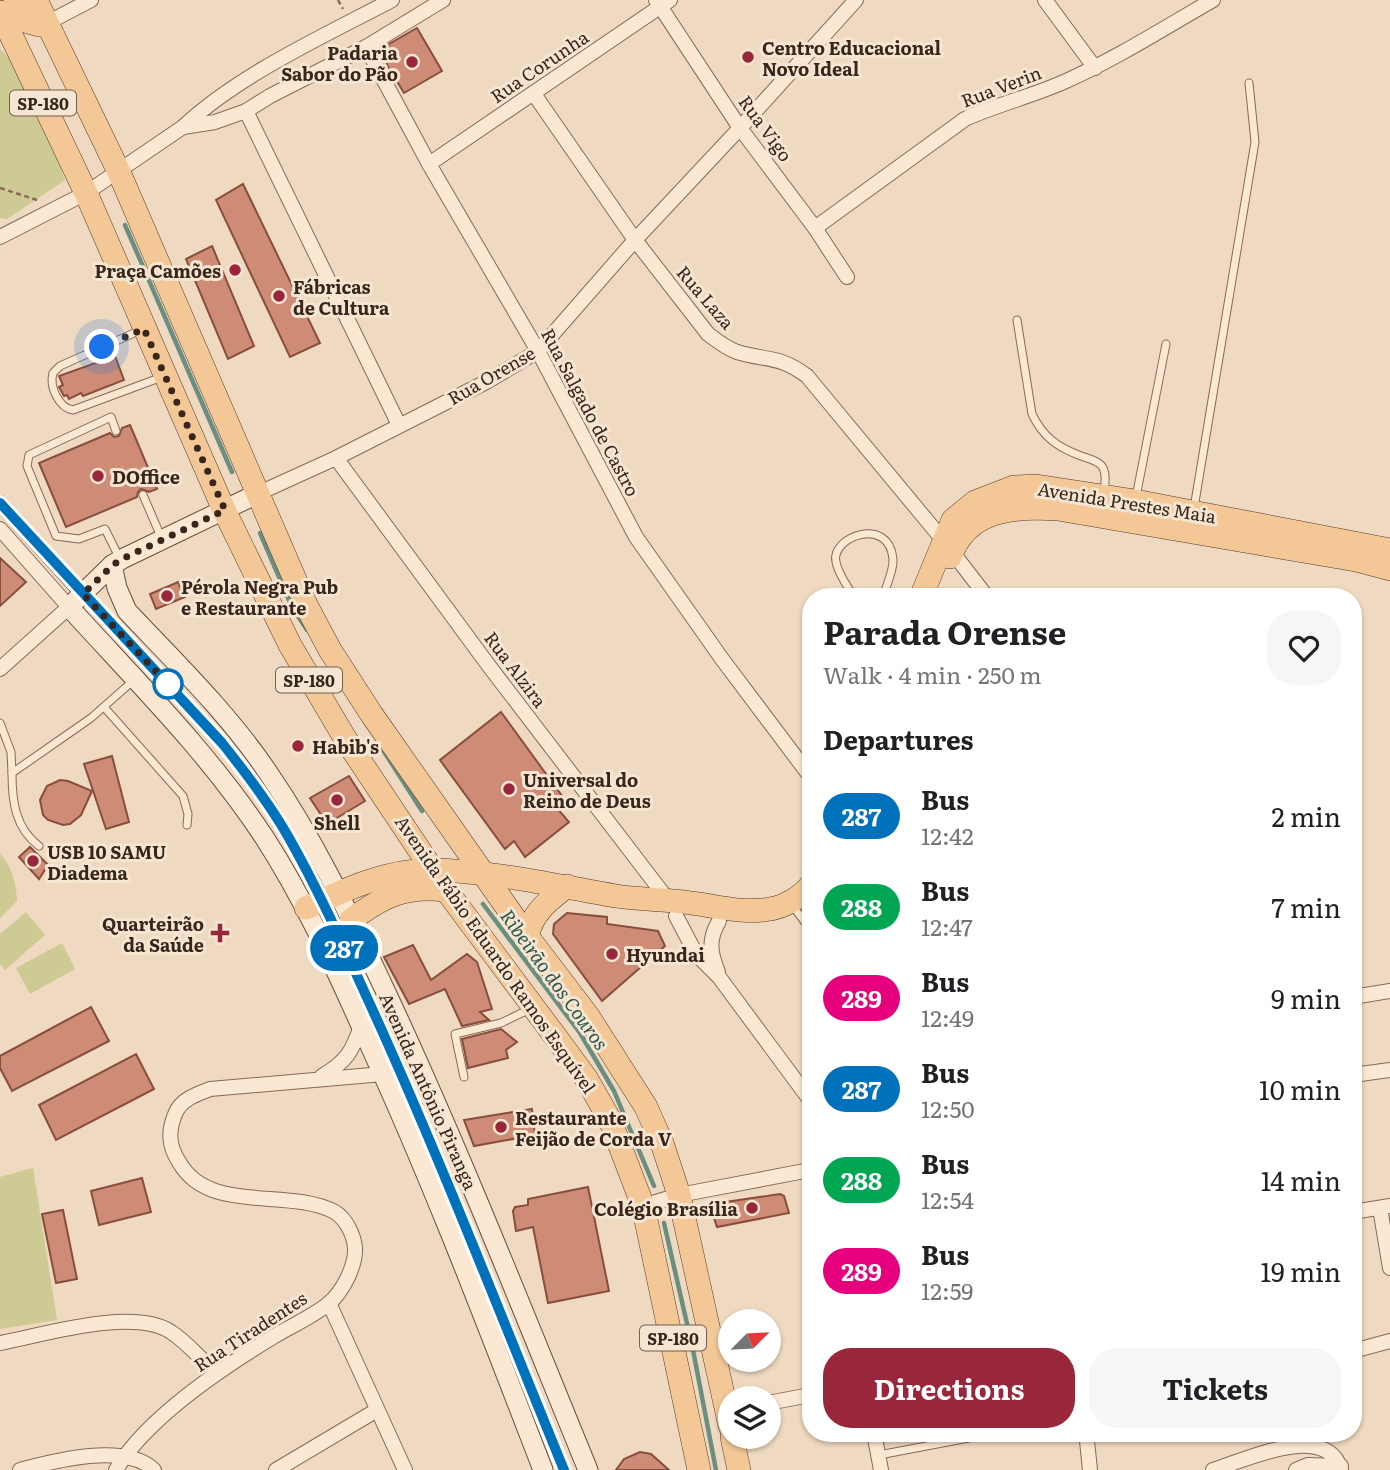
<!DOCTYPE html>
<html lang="en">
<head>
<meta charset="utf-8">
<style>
  body { margin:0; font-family:Literata,serif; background:#f6f6f6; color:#202124; height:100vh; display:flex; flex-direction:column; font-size:26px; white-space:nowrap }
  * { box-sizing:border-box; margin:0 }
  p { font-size:23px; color:#757577 }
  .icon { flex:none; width:38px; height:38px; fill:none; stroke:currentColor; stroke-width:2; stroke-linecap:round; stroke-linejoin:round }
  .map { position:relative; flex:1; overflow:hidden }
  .panel { position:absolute; left:802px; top:588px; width:560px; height:854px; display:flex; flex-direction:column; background:#fff; border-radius:28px; box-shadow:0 2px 5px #0004 }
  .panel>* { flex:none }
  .badge { padding:0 14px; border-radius:23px; font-size:24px; line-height:46px }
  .needle { width:46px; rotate:66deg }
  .buttons { position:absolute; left:718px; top:1309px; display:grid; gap:14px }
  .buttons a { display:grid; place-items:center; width:63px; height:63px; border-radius:50%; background:#fff; box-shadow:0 2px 5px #0004; font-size:35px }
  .you { position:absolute; width:35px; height:35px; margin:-18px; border:5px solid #fff; border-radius:50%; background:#1a73e8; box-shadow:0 0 0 10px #1a73e833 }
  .map>.badge { position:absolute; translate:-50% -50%; box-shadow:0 0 0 4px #fff }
  h2 { padding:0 21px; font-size:26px; line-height:63px }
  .round { display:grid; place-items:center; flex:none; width:74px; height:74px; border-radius:28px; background:#f6f6f6 }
  .head { display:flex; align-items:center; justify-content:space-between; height:119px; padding:0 21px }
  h1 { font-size:33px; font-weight:700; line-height:52px }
  .button { display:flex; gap:14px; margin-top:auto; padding:14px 21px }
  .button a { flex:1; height:80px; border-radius:28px; background:#99263a; color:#fff; font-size:28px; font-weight:700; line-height:80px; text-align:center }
  .button a+a { background:#f6f6f6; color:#202124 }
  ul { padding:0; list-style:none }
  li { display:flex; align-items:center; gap:21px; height:91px; padding:0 21px }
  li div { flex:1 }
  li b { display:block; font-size:26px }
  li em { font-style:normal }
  li .badge { min-width:77px; font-weight:700; text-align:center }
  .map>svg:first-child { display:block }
  .green { fill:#cdca94 }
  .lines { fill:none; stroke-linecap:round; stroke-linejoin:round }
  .stream { stroke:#6a8f80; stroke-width:4.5 }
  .building { fill:#ce8b75; stroke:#884e3d; stroke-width:2 }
  .lane-casing { stroke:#886958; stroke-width:9 }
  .street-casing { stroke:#886958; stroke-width:16 }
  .secondary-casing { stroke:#6a4b3b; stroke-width:21 }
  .primary-casing { stroke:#56392c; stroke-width:24 }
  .path { stroke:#886958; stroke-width:2.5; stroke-dasharray:5 3.5; stroke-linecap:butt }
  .lane { stroke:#fae8d3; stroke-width:7 }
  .street { stroke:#fae8d3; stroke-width:14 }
  .secondary { stroke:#fae8d3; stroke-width:19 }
  .primary { stroke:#f4c796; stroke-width:23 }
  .line-casing { stroke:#fff; stroke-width:16 }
  .line { stroke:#0072bc; stroke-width:10 }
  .walk { stroke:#38251c; stroke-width:7; stroke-dasharray:0 12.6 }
  .poi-dot { fill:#99263a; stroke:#f6e5d0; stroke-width:2.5 }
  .stop-dot { fill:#fff; stroke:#0072bc; stroke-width:3.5 }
  .labels { text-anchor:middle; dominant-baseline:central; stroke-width:6; stroke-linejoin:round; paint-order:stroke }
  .shield { fill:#f6e5d0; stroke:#715f52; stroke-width:2 }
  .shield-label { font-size:16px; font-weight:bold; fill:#38251c }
  .poi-label { font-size:18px; font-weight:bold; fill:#38251c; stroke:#f6e5d0; text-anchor:start }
  .street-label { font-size:18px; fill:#38251c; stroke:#f6e5d0 }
  .water-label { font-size:19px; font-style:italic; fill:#2b584d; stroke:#f6e5d0 }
</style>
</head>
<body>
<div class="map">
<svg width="1390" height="1470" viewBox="0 0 1390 1470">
  <rect width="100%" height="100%" fill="#efd9c0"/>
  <g class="green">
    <path d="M0 49 11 60 55 153 65 180 7 219 0 218Z"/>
    <path d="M0 854C12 865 16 885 17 901L0 918Z"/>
    <path d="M26 912 45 935 5 970 0 964V934Z"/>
    <path d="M62 943 75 969 30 994 16 968Z"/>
    <path d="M33 1168 57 1320 0 1329V1177Z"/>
  </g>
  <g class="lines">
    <g class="stream">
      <path d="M125 225 232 472"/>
      <path d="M260 533 292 607 307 630"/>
      <path d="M383 750 422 811"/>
      <path d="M483 904 580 1033 614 1091 654 1186"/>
      <path d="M664 1223 693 1350 716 1470"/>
    </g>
  </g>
  <g class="building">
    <path d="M417 28 442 71 404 93 387 65 386 53 389 44Z"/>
    <path d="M243 184 320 343 290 357 216 200Z"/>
    <path d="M212 246 254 346 228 359 186 259Z"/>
    <path d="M115 356 124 380 83 396 81 393 69 399 67 395 64 396 59 387 63 385 59 376Z"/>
    <path d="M130 425 157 489 149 492 141 489 138 492 137 497 66 527 39 463 110 433 114 437 119 436 122 428Z"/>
    <path d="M0 558 26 582 0 606Z"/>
    <path d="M178 582 185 597 156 609 150 594Z"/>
    <path d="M501 712 565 800 556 807 569 822 525 857 514 841 505 849 440 760Z"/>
    <path d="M112 756 129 822 106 829 84 764Z"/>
    <path d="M349 776 365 801 327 824 310 798Z"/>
    <path d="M60 780 68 781 92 791 81 815 70 824 63 825 48 820 43 815 40 800 47 786Z"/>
    <path d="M30 847 48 865 39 879 19 857Z"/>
    <path d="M567 913 607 917V924L658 931 665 946 602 1001 553 934 554 924Z"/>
    <path d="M413 945 431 980 467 954 477 962 492 1009 480 1012 489 1020 462 1026 445 989 409 1004 384 957Z"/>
    <path d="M91 1007 109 1041 12 1091 0 1068V1056Z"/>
    <path d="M501 1029 517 1042 506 1050 508 1058 468 1068 462 1039Z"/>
    <path d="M136 1054 154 1089 56 1140 39 1105Z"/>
    <path d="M532 1109 535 1135 474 1146 464 1120Z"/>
    <path d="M142 1178 151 1212 99 1225 91 1191Z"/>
    <path d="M588 1187 609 1291 548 1303 533 1227 516 1231 513 1211 515 1207 528 1205V1199Z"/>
    <path d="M780 1194 784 1196 789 1213 717 1227 712 1212 719 1203Z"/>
    <path d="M63 1210 77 1279 56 1283 42 1214Z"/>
    <path d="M640 1452 651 1454 669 1470H616L624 1459Z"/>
  </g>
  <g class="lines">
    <defs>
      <g id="lane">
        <path d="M1017 320 1032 414C1043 437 1057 447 1081 456 1087 458 1096 460 1101 465 1107 472 1105 483 1104 492"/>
        <path d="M143 329 60 366 53 373C49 387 59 408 73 410L162 377"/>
        <path d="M116 431 111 417 29 455 27 466 56 536 79 539 105 529 120 559"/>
        <path d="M143 495 162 539"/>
        <path d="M1136 497 1166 344"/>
        <path d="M1194 508 1255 142 1249 83"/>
        <path d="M83 594C141 655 205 714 253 783 304 855 339 936 375 1016 443 1166 501 1319 564 1470"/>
        <path d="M854 597C848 587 838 574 836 562 830 537 889 515 893 559 894 570 886 586 883 597"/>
        <path d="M104 707 183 796 188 814 187 825"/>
        <path d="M0 723 11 752 12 773"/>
        <path d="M39 846C15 828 12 801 12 773L91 718 134 680"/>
        <path d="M792 905 810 929"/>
        <path d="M464 1077 455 1034 501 1023 530 1009"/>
        <path d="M879 1455 995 1433"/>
      </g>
      <g id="street">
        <path d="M656 0 740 128 815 228 847 277"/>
        <path d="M1045 0 1095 68"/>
        <path d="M47 23 91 0"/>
        <path d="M366 47 429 164 538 351 636 537 722 659 810 776"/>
        <path d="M534 94 635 240 708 334C717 341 726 348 737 352 767 361 779 355 807 376L943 540 987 597"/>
        <path d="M246 111 399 425"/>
        <path d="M183 127C238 75 324 36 392 0"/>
        <path d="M429 164 670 0"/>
        <path d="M815 228 965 119C998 104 1033 96 1066 81 1117 58 1164 28 1213 0"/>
        <path d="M0 237 86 193 183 127 215 122 246 111 270 96 366 47 443 0"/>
        <path d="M336 458 489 666 668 900"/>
        <path d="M259 493 336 458 488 381 538 351 635 240 740 128 856 0"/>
        <path d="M0 503 83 594"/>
        <path d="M0 529 69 607 0 669"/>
        <path d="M676 916 696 954 719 977 810 1100"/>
        <path d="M718 972C710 952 708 940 719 921"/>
        <path d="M1353 997 1390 991"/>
        <path d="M1353 1075 1390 1070"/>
        <path d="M322 1076C346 1062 352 1052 361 1026"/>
        <path d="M643 1206 679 1195 810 1170"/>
        <path d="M1380 1208 1390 1268"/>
        <path d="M1353 1212 1390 1206"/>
        <path d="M329 1303 405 1470"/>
        <path d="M0 1343C43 1335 133 1307 171 1332 187 1342 201 1360 216 1372"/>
        <path d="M1353 1351 1390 1341"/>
        <path d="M768 1403 810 1395"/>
        <path d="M874 1433 881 1470"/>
        <path d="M20 1470C54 1461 125 1442 154 1470"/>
        <path d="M116 1470C146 1418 222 1368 273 1337 291 1326 312 1317 328 1304 342 1293 356 1266 355 1248 354 1235 346 1219 335 1212 288 1187 209 1215 179 1162 168 1145 168 1130 176 1112 182 1099 197 1094 210 1089L383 1074"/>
        <path d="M276 1470 377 1410"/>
        <path d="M1090 1470 1087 1441 1091 1433"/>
        <path d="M1213 1470C1245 1460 1327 1421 1341 1470"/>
        <path d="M1296 1470 1308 1465 1341 1466"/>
      </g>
      <g id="secondary">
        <path d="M259 493 122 559 112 565 69 607C136 681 209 753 264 837 305 900 336 970 367 1039 432 1180 487 1325 543 1470"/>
        <path d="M112 565 117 588 127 611C176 663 229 714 269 774 315 841 349 914 384 988 458 1146 522 1309 588 1470"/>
        <path d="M383 1074C406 1072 415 1073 427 1095"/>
      </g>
      <g id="primary">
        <path d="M15 0 28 22 39 25 47 23"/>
        <path d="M36 0 118 170 306 605 330 650 372 715 527 936 588 1016 646 1107 662 1143 679 1195 730 1426"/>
        <path d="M0 12 86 193 224 510 290 645 346 740 446 890 558 1040 586 1078 610 1120 643 1206 699 1470"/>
        <path d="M950 557C967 509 1014 506 1058 509L1356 560 1390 569"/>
        <path d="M921 597 953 520 975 502 1014 487 1036 486 1135 501 1390 550"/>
        <path d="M306 908C346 889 387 870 432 870 494 871 556 886 616 896 641 900 666 899 691 903 716 906 744 914 770 909 784 907 801 897 810 886"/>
        <path d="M351 920C383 896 406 885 446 890"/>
        <path d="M527 936C533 912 548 901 567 886"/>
        <path d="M732 1437 739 1470"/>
      </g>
    </defs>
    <use href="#lane" class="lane-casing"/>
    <use href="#street" class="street-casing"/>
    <use href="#secondary" class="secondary-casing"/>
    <use href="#primary" class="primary-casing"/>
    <g class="path">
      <path d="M338 0 343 9"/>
      <path d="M0 188 40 201"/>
    </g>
    <use href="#lane" class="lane"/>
    <use href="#street" class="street"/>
    <use href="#secondary" class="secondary"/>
    <use href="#primary" class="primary"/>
  </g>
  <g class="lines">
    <defs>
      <path id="line" d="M0 503 222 743C246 773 270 804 289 838 323 898 350 961 379 1024 445 1171 503 1321 564 1470"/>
    </defs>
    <use href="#line" class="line-casing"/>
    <use href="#line" class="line"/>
    <path class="walk" d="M102 347 144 329 225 510 122 559 113 565 83 594 168 684"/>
  </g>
  <g class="poi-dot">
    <circle cx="748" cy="57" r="7"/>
    <circle cx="412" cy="62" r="7"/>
    <circle cx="235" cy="270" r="7"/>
    <circle cx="279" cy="296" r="7"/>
    <circle cx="98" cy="476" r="7"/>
    <circle cx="167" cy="596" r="7"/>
    <circle cx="298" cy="746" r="7"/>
    <circle cx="509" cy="789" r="7"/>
    <circle cx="337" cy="800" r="7"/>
    <circle cx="33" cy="861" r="7"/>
    <path d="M216.5 922.5h7v7h7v7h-7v7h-7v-7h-7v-7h7z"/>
    <circle cx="612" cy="954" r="7"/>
    <circle cx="501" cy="1127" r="7"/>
    <circle cx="752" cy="1208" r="7"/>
  </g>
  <circle class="stop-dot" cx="168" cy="684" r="14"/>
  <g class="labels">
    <g class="shield">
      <rect x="10" y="90.5" width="66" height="25" rx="5"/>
      <rect x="276" y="667.5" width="66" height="25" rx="5"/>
      <rect x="640" y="1325.5" width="66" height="25" rx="5"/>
    </g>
    <g class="shield-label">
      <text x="43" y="103">SP-180</text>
      <text x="309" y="680">SP-180</text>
      <text x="673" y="1338">SP-180</text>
    </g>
    <g class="poi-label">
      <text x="762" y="47">Centro Educacional<tspan x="762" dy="21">Novo Ideal</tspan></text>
      <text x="398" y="52" text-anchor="end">Padaria<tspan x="398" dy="21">Sabor do Pão</tspan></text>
      <text x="221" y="270" text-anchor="end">Praça Camões</text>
      <text x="293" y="286">Fábricas<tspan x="293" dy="21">de Cultura</tspan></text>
      <text x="112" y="476">DOffice</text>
      <text x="181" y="586">Pérola Negra Pub<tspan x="181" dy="21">e Restaurante</tspan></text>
      <text x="312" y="746">Habib's</text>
      <text x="523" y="779">Universal do<tspan x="523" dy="21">Reino de Deus</tspan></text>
      <text x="337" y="822" text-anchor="middle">Shell</text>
      <text x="47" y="851">USB 10 SAMU<tspan x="47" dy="21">Diadema</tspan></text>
      <text x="204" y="923" text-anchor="end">Quarteirão<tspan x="204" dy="21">da Saúde</tspan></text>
      <text x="626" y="954">Hyundai</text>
      <text x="515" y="1117">Restaurante<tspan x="515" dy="21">Feijão de Corda V</tspan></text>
      <text x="738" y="1208" text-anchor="end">Colégio Brasília</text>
    </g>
    <g class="street-label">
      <text transform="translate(539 66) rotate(-34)">Rua Corunha</text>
      <text transform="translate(1001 86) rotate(-21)">Rua Verin</text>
      <text transform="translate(766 128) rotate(54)">Rua Vigo</text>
      <text transform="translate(706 297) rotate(49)">Rua Laza</text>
      <text transform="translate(491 375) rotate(-30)">Rua Orense</text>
      <text transform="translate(591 412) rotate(62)">Rua Salgado de Castro</text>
      <text transform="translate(1127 502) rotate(9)">Avenida Prestes Maia</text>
      <text transform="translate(516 669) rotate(53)">Rua Alzira</text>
      <text transform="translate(496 954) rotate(55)">Avenida Fábio Eduardo Ramos Esquível</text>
      <text transform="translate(429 1091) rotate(66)">Avenida Antônio Piranga</text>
      <text transform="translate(250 1331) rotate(-33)">Rua Tiradentes</text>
    </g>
    <g class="water-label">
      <text transform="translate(555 979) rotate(54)">Ribeirão dos Couros</text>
    </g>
  </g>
</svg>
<div class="buttons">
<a><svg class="needle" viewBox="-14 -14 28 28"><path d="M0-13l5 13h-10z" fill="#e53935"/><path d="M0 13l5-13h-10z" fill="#757577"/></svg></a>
<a><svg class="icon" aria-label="layers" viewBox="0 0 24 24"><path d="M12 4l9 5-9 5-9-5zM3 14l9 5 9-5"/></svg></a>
</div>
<div class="you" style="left:102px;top:347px"></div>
<b class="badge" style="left:344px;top:948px;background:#0072bc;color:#fff">287</b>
<section class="panel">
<div class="head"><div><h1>Parada Orense</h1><p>Walk · 4 min · 250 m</p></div><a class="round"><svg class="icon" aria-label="heart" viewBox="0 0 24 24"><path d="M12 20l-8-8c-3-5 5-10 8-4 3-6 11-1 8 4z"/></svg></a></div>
<h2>Departures</h2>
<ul>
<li><span class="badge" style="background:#0072bc;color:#fff">287</span><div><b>Bus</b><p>12:42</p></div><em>2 min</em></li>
<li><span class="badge" style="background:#00a651;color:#fff">288</span><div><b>Bus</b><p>12:47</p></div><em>7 min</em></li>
<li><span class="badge" style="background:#e6007e;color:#fff">289</span><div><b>Bus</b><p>12:49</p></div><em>9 min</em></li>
<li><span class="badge" style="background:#0072bc;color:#fff">287</span><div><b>Bus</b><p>12:50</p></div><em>10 min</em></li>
<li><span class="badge" style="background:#00a651;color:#fff">288</span><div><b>Bus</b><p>12:54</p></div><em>14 min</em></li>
<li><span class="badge" style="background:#e6007e;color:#fff">289</span><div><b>Bus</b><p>12:59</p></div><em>19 min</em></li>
</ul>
<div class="button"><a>Directions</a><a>Tickets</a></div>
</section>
</div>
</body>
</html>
